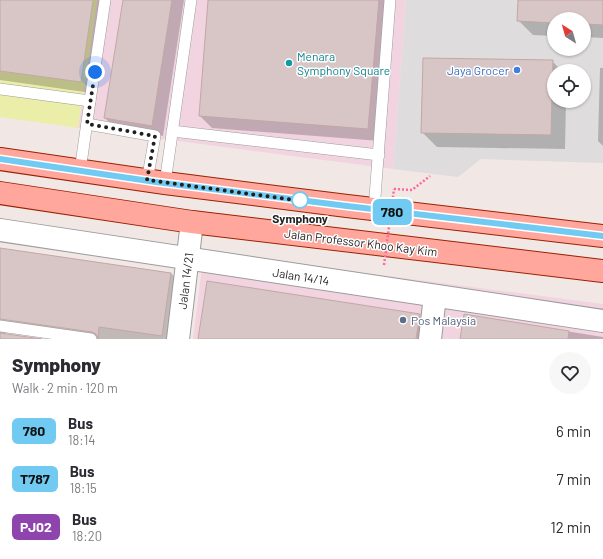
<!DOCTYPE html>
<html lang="en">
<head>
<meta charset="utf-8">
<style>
  body { margin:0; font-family:Barlow,sans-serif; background:#f7f7f7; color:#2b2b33; height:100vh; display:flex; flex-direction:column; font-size:15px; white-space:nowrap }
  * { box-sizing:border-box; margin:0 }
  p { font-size:13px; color:#7c7c81 }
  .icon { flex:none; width:22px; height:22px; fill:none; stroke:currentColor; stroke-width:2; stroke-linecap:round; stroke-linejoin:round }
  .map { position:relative; height:339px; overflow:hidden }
  .details { display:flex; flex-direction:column; background:#fff; flex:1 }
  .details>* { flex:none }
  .badge { padding:0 8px; border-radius:6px; font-size:14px; line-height:26px }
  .needle { width:26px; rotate:323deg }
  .tools { position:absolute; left:547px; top:12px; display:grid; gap:8px }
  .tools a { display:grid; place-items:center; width:44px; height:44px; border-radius:50%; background:#fff; box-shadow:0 1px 3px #0004; font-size:20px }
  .you { position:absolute; width:20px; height:20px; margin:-10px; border:3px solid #fff; border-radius:50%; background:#1a73e8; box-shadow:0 0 0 6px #1a73e833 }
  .map>.badge { position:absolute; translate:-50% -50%; box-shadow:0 0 0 2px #fff }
  .round { display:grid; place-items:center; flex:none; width:42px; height:42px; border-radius:21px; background:#f7f7f7 }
  .headline { display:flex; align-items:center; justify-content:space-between; height:68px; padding:0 12px }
  h1 { font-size:19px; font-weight:800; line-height:30px }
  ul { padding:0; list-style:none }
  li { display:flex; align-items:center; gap:12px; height:48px; padding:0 12px }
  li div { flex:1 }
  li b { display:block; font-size:15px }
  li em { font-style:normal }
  li .badge { min-width:44px; font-weight:700; text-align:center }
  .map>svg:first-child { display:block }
  .residential { fill:#dedcdd; fill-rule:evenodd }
  .commercial { fill:#f2d4e0 }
  .grass { fill:#eaeea8 }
  .shadow { fill:#0003 }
  .building { fill:#d8c5c5; stroke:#c3a7a7 }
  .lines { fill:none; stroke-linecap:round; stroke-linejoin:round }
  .lane-casing { stroke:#9c9c9c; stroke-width:12 }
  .street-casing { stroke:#9c9c9c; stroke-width:24 }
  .primary-casing { stroke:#9b2100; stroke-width:24 }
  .path { stroke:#ff689d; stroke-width:2.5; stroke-dasharray:2 2; stroke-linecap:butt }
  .lane { stroke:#fff; stroke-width:11 }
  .street { stroke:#fff; stroke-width:22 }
  .primary { stroke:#ffa79c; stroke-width:22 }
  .path-bridge { stroke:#ff689d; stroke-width:2.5; stroke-dasharray:2 2; stroke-linecap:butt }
  .line-casing { stroke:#fff; stroke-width:9 }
  .line { stroke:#71caf2; stroke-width:6 }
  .walk { stroke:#1f1f1f; stroke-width:4; stroke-dasharray:0 7.2 }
  .culture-dot { fill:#0f9aa8; stroke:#fff; stroke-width:1.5 }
  .shop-dot { fill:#3f7fe0; stroke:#fff; stroke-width:1.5 }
  .stop-dot { fill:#fff; stroke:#71caf2; stroke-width:2 }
  .service-dot { fill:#5c6f8a; stroke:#fff; stroke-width:1.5 }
  .labels { text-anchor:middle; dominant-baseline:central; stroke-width:3; stroke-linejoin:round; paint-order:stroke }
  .culture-label { font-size:12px; fill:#0d838f; stroke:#fff; text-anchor:start }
  .shop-label { font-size:12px; fill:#366cbe; stroke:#fff; text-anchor:end }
  .stop-label { font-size:12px; font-weight:bold; fill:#1f1f1f; stroke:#fff }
  .street-label { font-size:12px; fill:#1f1f1f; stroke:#fff }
  .service-label { font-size:12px; fill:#4e5e75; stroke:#fff; text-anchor:start }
</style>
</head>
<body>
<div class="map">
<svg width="603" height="339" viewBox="0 0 603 339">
  <rect width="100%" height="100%" fill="#f1e8e5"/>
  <path class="residential" d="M406 0H603V163L481 159 458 177 393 169ZM554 19H584V49H554ZM554 71H584V101H554Z"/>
  <g class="commercial">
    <path d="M97 0H406L393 169 78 128Z"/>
    <path d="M204 252 603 304V339H193Z"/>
  </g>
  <path class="grass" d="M0 0H97L78 128 0 117Z"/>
  <g class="shadow">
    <path d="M0 0H106L92 93 0 80Z"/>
    <path d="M124 0H184L163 136 116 129 105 118Z"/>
    <path d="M209 0H392L380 141 212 128 200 116Z"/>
    <path d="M519 0H603V38L584 37V19H554V36L533 35 518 20Z"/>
    <path d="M552 61 562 71H554V101H566L565 149 437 147 422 132Z"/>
    <path d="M600 68H603V146L598 141Z"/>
    <path d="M0 249 171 273 182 285 174 339H77L6 332 5 335 34 339H0Z"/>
    <path d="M419 315 426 322 423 339H200Z"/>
    <path d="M465 315 603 337V339H461Z"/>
  </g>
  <g class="building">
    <path d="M0 0H93L81 82 0 71Z"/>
    <path d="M123 0H172L152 126 104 118Z"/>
    <path d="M208 0H379L368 129 199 116Z"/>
    <path d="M518 0H603V25L584 24V19H554V23L517 21Z"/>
    <path d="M423 58 553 60 551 135 421 133Z"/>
    <path d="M0 248 171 273 162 336 99 327 98 339 96 334 92 332 0 319Z"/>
    <path d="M207 281 420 314 416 339H198Z"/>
    <path d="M464 314 569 331 568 339H460Z"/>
    <path d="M0 333 42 339H0Z"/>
  </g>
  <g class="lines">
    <defs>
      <g id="lane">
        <path d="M0 89 90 101 105 0"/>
        <path d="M87 124 155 136 147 181"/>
        <path d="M172 131 379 155"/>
        <path d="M80 171 90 101"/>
        <path d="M165 183 191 0"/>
        <path d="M374 210 390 0"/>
        <path d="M0 326 91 339"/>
      </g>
      <g id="street">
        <path d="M0 230 603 321"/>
        <path d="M178 339 192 222"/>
        <path d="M430 339 435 296"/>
      </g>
      <g id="primary">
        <path d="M0 159 165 183 347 206 603 236"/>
        <path d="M0 193 192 222 603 271"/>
      </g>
    </defs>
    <use href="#lane" class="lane-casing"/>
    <use href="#street" class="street-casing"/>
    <use href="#primary" class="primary-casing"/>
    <path class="path" d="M394 189 412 190 430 176"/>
    <use href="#lane" class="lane"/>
    <use href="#street" class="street"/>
    <use href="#primary" class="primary"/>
    <path class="path-bridge" d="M384 265 394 189"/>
  </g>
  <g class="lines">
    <defs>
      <path id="line" d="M0 159 156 182 347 206 603 236"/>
    </defs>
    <use href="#line" class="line-casing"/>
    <use href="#line" class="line"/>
    <path class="walk" d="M95 72 87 124 155 136 147 180 302 201 300 200"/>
  </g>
  <circle class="culture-dot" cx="289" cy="63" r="4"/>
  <circle class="shop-dot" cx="517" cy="70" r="4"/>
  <circle class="stop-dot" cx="300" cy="200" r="8"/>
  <circle class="service-dot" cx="403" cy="320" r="4"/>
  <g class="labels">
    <g class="culture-label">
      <text x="297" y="56">Menara<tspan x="297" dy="14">Symphony Square</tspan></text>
    </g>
    <g class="shop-label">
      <text x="509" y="70">Jaya Grocer</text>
    </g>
    <g class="stop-label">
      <text x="300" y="218">Symphony</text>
    </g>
    <g class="street-label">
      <text transform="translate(361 242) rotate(7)">Jalan Professor Khoo Kay Kim</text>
      <text transform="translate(301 276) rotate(9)">Jalan 14/14</text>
      <text transform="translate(185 281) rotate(-83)">Jalan 14/21</text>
    </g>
    <g class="service-label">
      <text x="411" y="320">Pos Malaysia</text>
    </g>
  </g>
</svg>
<div class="tools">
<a><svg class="needle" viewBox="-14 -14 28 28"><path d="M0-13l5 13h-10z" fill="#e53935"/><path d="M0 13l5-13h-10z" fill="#7c7c81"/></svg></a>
<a><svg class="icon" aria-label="locate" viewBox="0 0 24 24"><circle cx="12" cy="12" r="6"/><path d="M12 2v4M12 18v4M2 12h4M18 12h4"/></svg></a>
</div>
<div class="you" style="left:95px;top:72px"></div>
<b class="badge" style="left:392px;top:212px;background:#71caf2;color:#111">780</b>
</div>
<section class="details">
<div class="headline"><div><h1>Symphony</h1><p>Walk · 2 min · 120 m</p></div><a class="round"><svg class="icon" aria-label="heart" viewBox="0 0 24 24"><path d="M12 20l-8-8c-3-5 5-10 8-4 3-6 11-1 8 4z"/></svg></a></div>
<ul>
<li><span class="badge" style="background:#71caf2;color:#111">780</span><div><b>Bus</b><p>18:14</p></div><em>6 min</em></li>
<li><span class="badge" style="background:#71caf2;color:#111">T787</span><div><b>Bus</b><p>18:15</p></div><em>7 min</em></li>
<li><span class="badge" style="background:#8e44ad;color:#fff">PJ02</span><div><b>Bus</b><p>18:20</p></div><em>12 min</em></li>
</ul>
</section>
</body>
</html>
